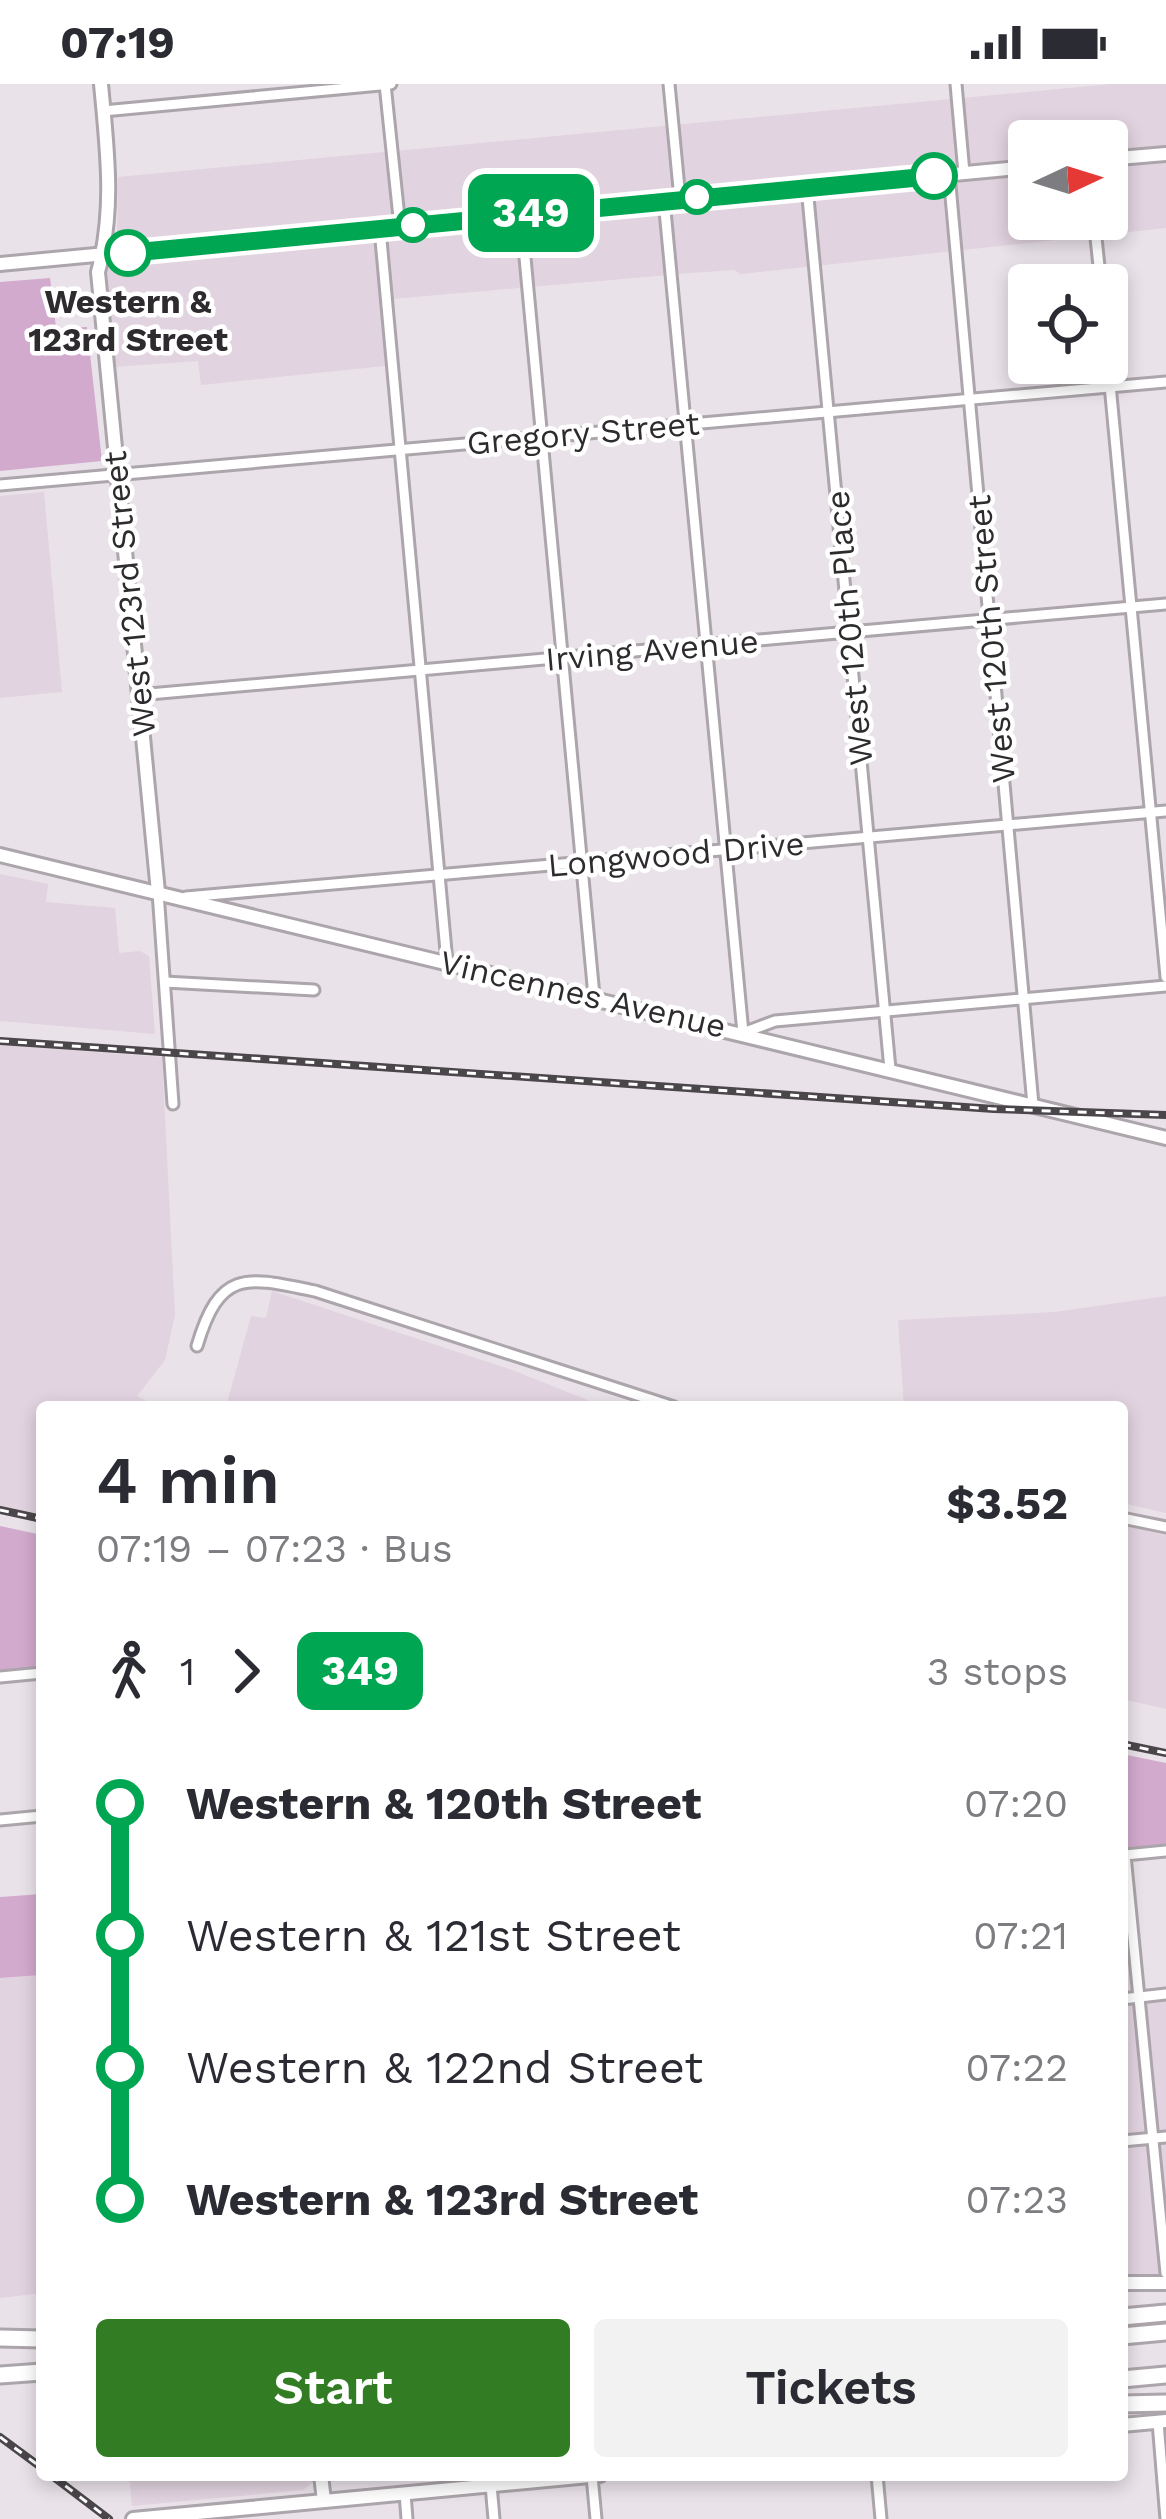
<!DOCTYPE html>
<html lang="en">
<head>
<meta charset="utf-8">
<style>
  body { margin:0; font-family:"Work Sans",sans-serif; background:#f2f2f3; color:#2b2b33; height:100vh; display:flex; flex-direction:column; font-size:45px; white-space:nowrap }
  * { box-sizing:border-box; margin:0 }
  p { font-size:39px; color:#7c7c81 }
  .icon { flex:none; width:66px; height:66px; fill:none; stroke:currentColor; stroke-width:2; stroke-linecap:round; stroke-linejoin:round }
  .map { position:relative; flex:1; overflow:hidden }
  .drawer { position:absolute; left:36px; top:1317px; width:1092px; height:1080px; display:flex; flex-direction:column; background:#fff; border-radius:12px; box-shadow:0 6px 18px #0003 }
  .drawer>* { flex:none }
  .badge { padding:0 24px; border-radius:18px; font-size:42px; line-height:78px }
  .needle { width:78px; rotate:86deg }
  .controls { position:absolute; left:1008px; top:36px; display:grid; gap:24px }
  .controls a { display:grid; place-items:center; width:120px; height:120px; border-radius:12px; background:#fff; box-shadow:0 6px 18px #0003; font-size:60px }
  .map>.badge { position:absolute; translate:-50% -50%; box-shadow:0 0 0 6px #fff }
  .legs { display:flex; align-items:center; gap:18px; height:132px; padding:0 60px; font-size:39px }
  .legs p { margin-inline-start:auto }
  .headline { display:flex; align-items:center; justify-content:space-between; height:204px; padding:0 60px }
  h1 { font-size:66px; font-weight:600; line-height:90px }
  .button { display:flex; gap:24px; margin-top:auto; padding:24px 60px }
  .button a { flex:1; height:138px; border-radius:12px; background:#327d24; color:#fff; font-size:48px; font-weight:600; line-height:138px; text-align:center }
  .button a+a { background:#f2f2f3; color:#2b2b33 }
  ul { padding:0 60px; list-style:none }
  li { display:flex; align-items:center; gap:42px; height:132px; font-size:45px }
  li i { display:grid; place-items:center; width:18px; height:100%; margin:0 15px; background:currentColor }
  li i::after { content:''; width:30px; height:30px; margin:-15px; border:9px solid; border-radius:50%; background:#fff }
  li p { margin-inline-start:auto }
  li:first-child i { background:linear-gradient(#0000 50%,currentColor 0) }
  li:last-child i { background:linear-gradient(currentColor 50%,#0000 0) }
  .status { display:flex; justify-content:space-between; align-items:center; height:84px; padding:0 60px; background:#fff; direction:ltr }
  .status svg { height:33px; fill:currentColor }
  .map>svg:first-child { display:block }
  .built { fill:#e1d3df; fill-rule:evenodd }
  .green { fill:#d2aacd }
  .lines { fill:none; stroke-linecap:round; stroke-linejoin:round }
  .street-casing { stroke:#aca5ab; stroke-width:15 }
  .secondary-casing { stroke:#aca5ab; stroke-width:18 }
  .highway-casing { stroke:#aca5ab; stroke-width:21 }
  .street { stroke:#fff; stroke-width:9 }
  .secondary { stroke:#fff; stroke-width:12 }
  .highway { stroke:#fff; stroke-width:15 }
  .rail-casing { stroke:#4a464a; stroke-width:8 }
  .rail { stroke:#fff; stroke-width:3; stroke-dasharray:9; stroke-linecap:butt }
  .line-1-casing { stroke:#fff; stroke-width:27 }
  .line-1 { stroke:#00a651; stroke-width:18 }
  .stop-1-dot { fill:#fff; stroke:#00a651; stroke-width:6 }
  .labels { text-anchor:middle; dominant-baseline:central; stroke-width:9; stroke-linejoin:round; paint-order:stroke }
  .stop-label { font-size:33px; font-weight:bold; fill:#2e2b2e; stroke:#fff }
  .street-label { font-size:33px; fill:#2e2b2e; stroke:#fff }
</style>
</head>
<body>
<div class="status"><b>07:19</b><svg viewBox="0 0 49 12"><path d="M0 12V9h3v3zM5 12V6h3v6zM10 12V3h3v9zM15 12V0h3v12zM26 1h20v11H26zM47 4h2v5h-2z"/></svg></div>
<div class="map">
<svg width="1166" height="2435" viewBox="0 0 1166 2435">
  <rect width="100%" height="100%" fill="#eae2e9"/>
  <g class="built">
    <path d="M1111 0H1166V144L741 190 734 186 691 189 380 216 385 282 201 301 198 277 114 283 107 184 117 150 118 93ZM1029 57H1107V135H1029Z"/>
    <path d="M44 408 62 608 0 614V412Z"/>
    <path d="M0 790 48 800 46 818 115 824 119 869 140 867 149 872 155 950 0 937Z"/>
    <path d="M0 961 162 973 175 1231 165 1276 137 1312 157 1323H42V1432L0 1424Z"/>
    <path d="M272 1207 515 1287 605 1323H226L251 1232 266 1234Z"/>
    <path d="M1166 1212V1429L1122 1419V1323H904L898 1236 1055 1228Z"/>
    <path d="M1122 1441 1166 1451V1625L1122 1615Z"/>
    <path d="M1122 1769 1137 1915 1166 1912V2193H1122Z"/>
    <path d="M42 1891V2209L0 2214V1894Z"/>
    <path d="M129 2391H315L312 2399 303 2406 132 2422Z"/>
  </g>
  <g class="green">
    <path d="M50 194 56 244 87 243 102 377 0 387V198Z"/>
    <path d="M0 1442 42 1451V1583L0 1587Z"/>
    <path d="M1122 1670 1166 1679V1765L1122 1769Z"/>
    <path d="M42 1810V1891L0 1894V1813Z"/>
  </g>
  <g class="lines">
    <defs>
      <g id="street">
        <path d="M385 0 400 143"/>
        <path d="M669 0 680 115"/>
        <path d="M956 0 964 89"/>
        <path d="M103 27 391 0"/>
        <path d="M949 90 1033 1021"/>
        <path d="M807 103 890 985"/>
        <path d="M664 116 743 949 775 937 1166 902"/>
        <path d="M521 131 594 912"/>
        <path d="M1094 135 1101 201"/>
        <path d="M380 145 447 878"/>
        <path d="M1107 269 1166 893"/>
        <path d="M0 401 1166 298"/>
        <path d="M138 611 1166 520"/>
        <path d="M158 808 173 1020"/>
        <path d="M186 813 1166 727"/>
        <path d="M165 898 314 906"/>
        <path d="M197 1262C220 1184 247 1193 315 1207L674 1323"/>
        <path d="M1122 1434 1166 1443"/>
        <path d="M0 1593 42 1589"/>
        <path d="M0 1736 42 1732"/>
        <path d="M1166 1767 1125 1771 1166 2189"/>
        <path d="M1122 1915 1166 1910"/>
        <path d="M1122 2057 1166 2053"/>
        <path d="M1158 2338 1166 2435"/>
        <path d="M877 2391 881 2435"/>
        <path d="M592 2392 596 2435"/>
        <path d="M491 2401 494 2435"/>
        <path d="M405 2409 407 2435"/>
      </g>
      <g id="secondary">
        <path d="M101 0C107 65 115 125 98 188L158 808"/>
        <path d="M1107 75 1166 70"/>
        <path d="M0 180 1029 83"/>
        <path d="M0 771 1166 1054"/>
        <path d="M1122 2199H1166"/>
        <path d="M1122 2341 1166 2337"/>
        <path d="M321 2391 324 2417"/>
        <path d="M133 2435 600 2391"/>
      </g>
      <g id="highway">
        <path d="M1122 2233 1166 2229"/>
        <path d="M1122 2252 1166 2248"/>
        <path d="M0 2254 42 2255"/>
        <path d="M0 2291 42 2288"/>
        <path d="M1122 2295 1166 2291"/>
        <path d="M1122 2320 1166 2319"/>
      </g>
    </defs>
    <use href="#street" class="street-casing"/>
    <use href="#secondary" class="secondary-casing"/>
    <use href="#highway" class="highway-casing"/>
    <use href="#street" class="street"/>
    <use href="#secondary" class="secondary"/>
    <use href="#highway" class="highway"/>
    <defs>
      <g id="rail">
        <path d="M0 957 994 1025 1166 1031"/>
        <path d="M0 1426 42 1435"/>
        <path d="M1122 1660 1166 1669"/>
        <path d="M0 2353 42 2384"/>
        <path d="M51 2391 109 2435"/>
      </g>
    </defs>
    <use href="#rail" class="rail-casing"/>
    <use href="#rail" class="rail"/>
  </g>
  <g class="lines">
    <defs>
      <path id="line-1" d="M128 169 934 92"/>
    </defs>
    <use href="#line-1" class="line-1-casing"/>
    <use href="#line-1" class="line-1"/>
  </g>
  <g class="stop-1-dot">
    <circle cx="934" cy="92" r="21"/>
    <circle cx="697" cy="113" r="15"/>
    <circle cx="413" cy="141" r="15"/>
    <circle cx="128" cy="169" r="21"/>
  </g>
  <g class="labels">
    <g class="stop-label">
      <text x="128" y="217">Western &amp;<tspan x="128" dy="38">123rd Street</tspan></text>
    </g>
    <g class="street-label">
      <text transform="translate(583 349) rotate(-5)">Gregory Street</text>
      <text transform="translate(129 510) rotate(-96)">West 123rd Street</text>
      <text transform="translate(849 544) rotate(-95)">West 120th Place</text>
      <text transform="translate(991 555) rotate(-95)">West 120th Street</text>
      <text transform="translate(652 566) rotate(-5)">Irving Avenue</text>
      <text transform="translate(676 770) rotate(-5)">Longwood Drive</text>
      <text transform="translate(583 910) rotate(13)">Vincennes Avenue</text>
    </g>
  </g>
</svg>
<div class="controls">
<a><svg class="needle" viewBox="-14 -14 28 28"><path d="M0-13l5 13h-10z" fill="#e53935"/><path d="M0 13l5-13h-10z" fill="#7c7c81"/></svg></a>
<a><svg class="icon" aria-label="locate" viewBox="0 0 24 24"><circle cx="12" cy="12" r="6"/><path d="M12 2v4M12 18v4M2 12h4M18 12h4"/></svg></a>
</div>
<b class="badge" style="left:531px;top:129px;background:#00a651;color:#fff">349</b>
<section class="drawer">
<div class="headline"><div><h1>4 min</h1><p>07:19 – 07:23 · Bus</p></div><b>$3.52</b></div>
<div class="legs"><svg class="icon" aria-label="walk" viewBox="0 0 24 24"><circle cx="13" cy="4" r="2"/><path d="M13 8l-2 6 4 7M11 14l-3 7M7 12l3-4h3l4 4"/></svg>1<svg class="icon" aria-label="forward" viewBox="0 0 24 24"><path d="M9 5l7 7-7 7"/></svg><b class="badge" style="background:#00a651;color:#fff">349</b><p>3 stops</p></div>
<ul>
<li><i style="color:#00a651"></i><b>Western &amp; 120th Street</b><p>07:20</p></li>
<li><i style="color:#00a651"></i><span>Western &amp; 121st Street</span><p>07:21</p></li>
<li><i style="color:#00a651"></i><span>Western &amp; 122nd Street</span><p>07:22</p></li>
<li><i style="color:#00a651"></i><b>Western &amp; 123rd Street</b><p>07:23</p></li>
</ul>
<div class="button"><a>Start</a><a>Tickets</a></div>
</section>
</div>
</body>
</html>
